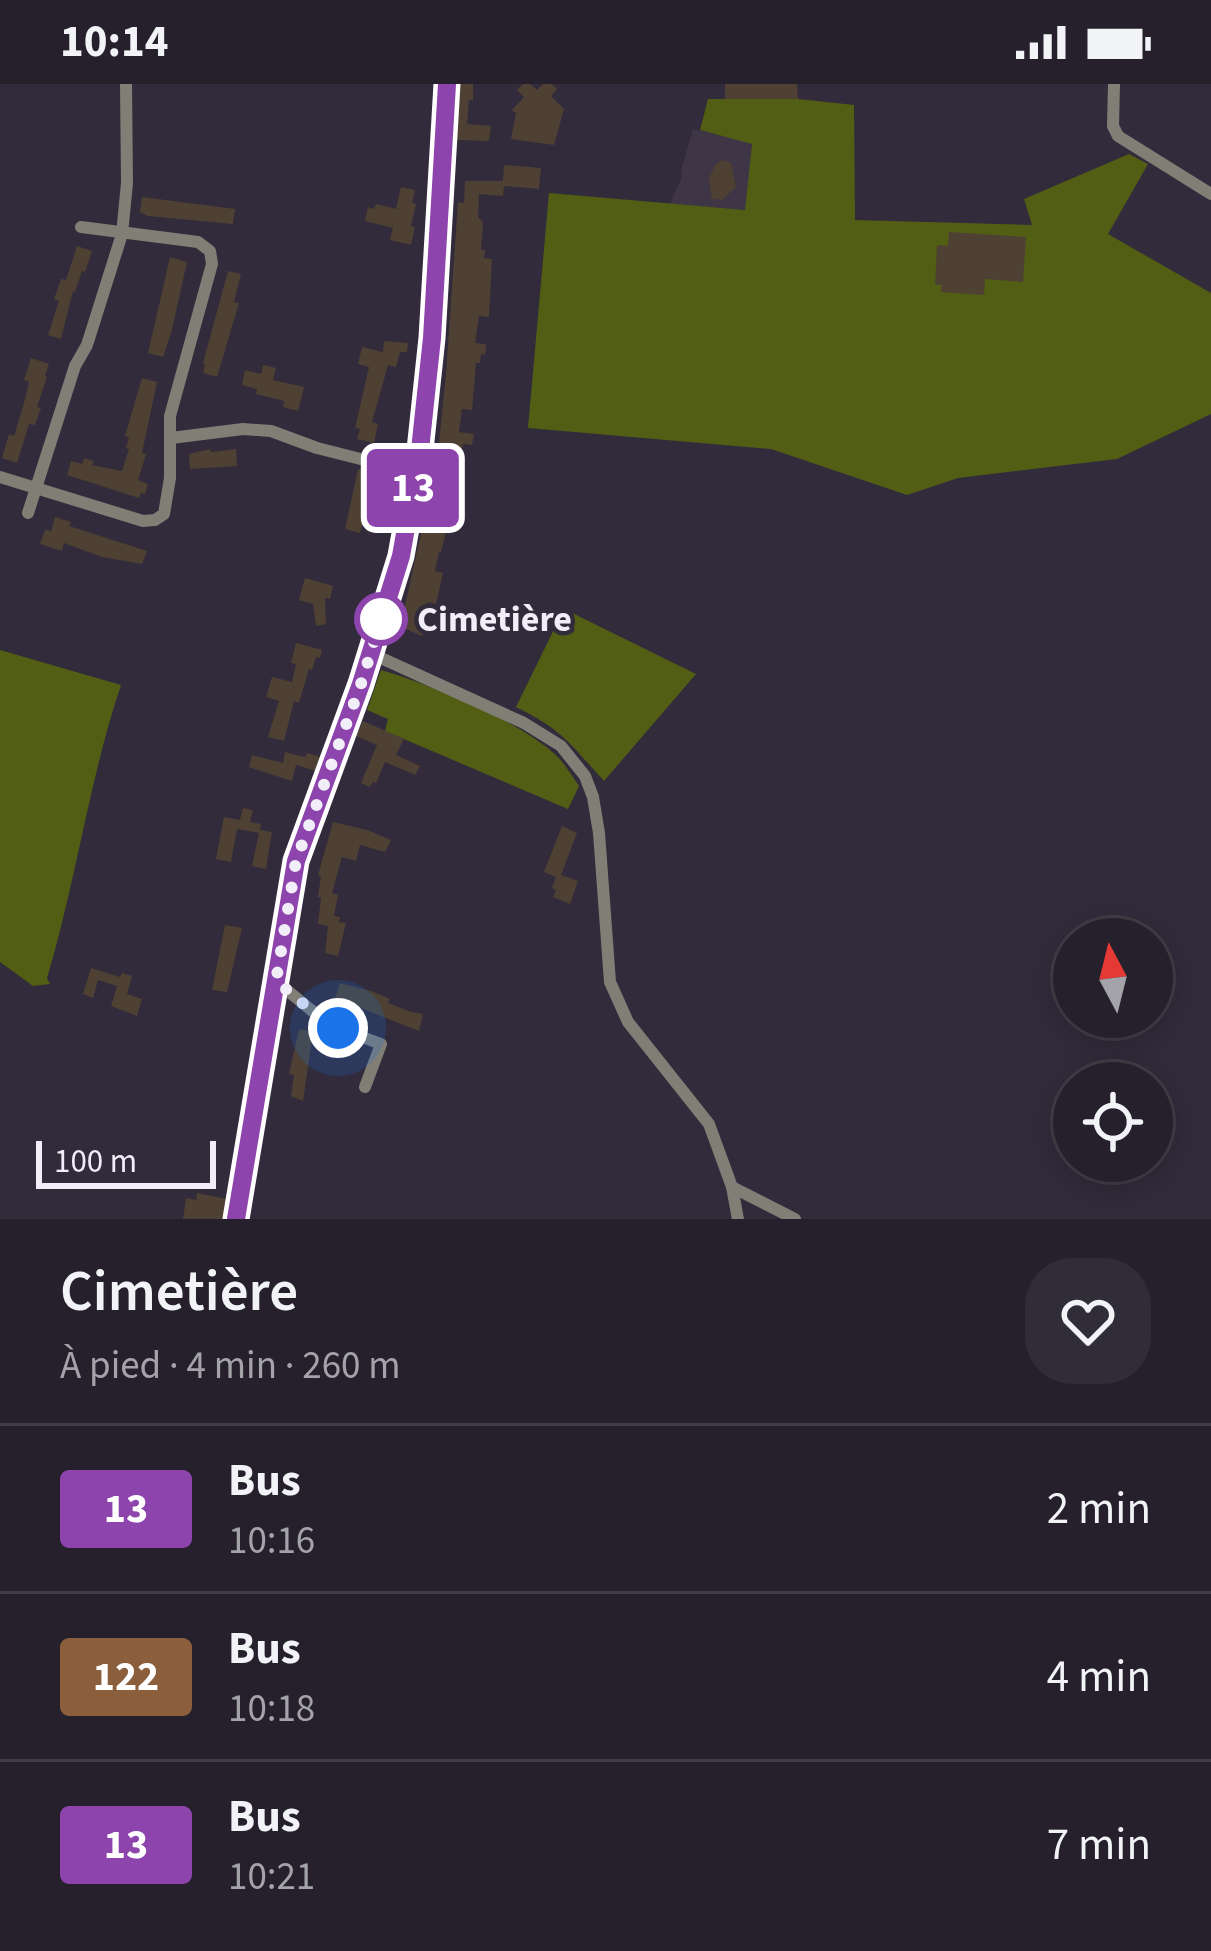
<!DOCTYPE html>
<html lang="fr">
<head>
<meta charset="utf-8">
<style>
  body { margin:0; font-family:"Source Sans 3",sans-serif; background:#312d38; color:#f1f3f6; height:100vh; display:flex; flex-direction:column; font-size:45px; white-space:nowrap }
  * { box-sizing:border-box; margin:0 }
  p { font-size:39px; color:#a3a3a9 }
  .icon { flex:none; width:66px; height:66px; fill:none; stroke:currentColor; stroke-width:2; stroke-linecap:round; stroke-linejoin:round }
  .map { position:relative; height:1135px; overflow:hidden }
  .sheet { display:flex; flex-direction:column; background:#25202c; flex:1 }
  .sheet>* { flex:none }
  .badge { padding:0 24px; border-radius:9px; font-size:42px; line-height:78px }
  .needle { width:78px; rotate:353deg }
  .controls { position:absolute; left:1053px; top:834px; display:grid; gap:24px }
  .controls a { display:grid; place-items:center; width:120px; height:120px; border-radius:50%; background:#25202c; box-shadow:0 6px 30px #0003,0 0 0 3px #423e48; font-size:60px }
  .scale { position:absolute; left:36px; bottom:30px; width:180px; box-sizing:border-box; padding-left:12px; border:6px solid #f2eef9; border-top:0; font-size:33px; line-height:42px; white-space:nowrap; color:#f2eef9; -webkit-text-stroke:9px #312b3b; paint-order:stroke }
  .you { position:absolute; width:60px; height:60px; margin:-30px; border:9px solid #fff; border-radius:50%; background:#1a73e8; box-shadow:0 0 0 18px #1a73e833 }
  .map>.badge { position:absolute; translate:-50% -50%; box-shadow:0 0 0 6px #fff }
  .round { display:grid; place-items:center; flex:none; width:126px; height:126px; border-radius:48px; background:#312d38 }
  .overview { display:flex; align-items:center; justify-content:space-between; height:204px; padding:0 60px }
  h1 { font-size:57px; font-weight:600; line-height:90px }
  ul { padding:0; list-style:none }
  li { display:flex; align-items:center; gap:36px; height:168px; padding:0 60px; border-top:3px solid #423e48 }
  li div { flex:1 }
  li b { display:block; font-size:45px }
  li em { font-style:normal }
  li .badge { min-width:132px; font-weight:700; text-align:center }
  .status { display:flex; justify-content:space-between; align-items:center; height:84px; padding:0 60px; background:#25202c; direction:ltr }
  .status svg { height:33px; fill:currentColor }
  .map>svg:first-child { display:block }
  .education { fill:#3e3646 }
  .green { fill:#515e14 }
  .building { fill:#4e4133 }
  .lines { fill:none; stroke-linecap:round; stroke-linejoin:round }
  .minor { stroke:#807e75; stroke-width:12 }
  .tertiary { stroke:#807e75; stroke-width:15 }
  .line-casing { stroke:#fff; stroke-width:27 }
  .line { stroke:#8e44ad; stroke-width:18 }
  .walk { stroke:#f2eef9; stroke-width:12; stroke-dasharray:0 21.6 }
  .stop-dot { fill:#fff; stroke:#8e44ad; stroke-width:6 }
  .labels { text-anchor:middle; dominant-baseline:central; stroke-width:9; stroke-linejoin:round; paint-order:stroke }
  .stop-label { font-size:36px; font-weight:bold; fill:#f2eef9; stroke:#312b3b; text-anchor:start }
</style>
</head>
<body>
<div class="status"><b>10:14</b><svg viewBox="0 0 49 12"><path d="M0 12V9h3v3zM5 12V6h3v6zM10 12V3h3v9zM15 12V0h3v12zM26 1h20v11H26zM47 4h2v5h-2z"/></svg></div>
<div class="map">
<svg width="1211" height="1135" viewBox="0 0 1211 1135">
  <rect width="100%" height="100%" fill="#312b3b"/>
  <path class="education" d="M693 45 752 59 746 126 670 120 681 95 682 83Z"/>
  <g class="green">
    <path d="M708 15H798L854 21 855 136 1032 141 1024 115 1129 70 1148 80 1108 150 1211 209V330L1117 375 958 394 907 411 771 365 528 344 549 109 745 126 752 60 700 46Z"/>
    <path d="M564 525 696 590 604 697C570 660 563 646 516 623Z"/>
    <path d="M0 566 121 601C89 696 76 798 47 894L50 900 33 902 0 878Z"/>
    <path d="M381 586C429 600 512 634 550 666 563 676 570 689 579 702L568 725 385 647 388 635 367 626Z"/>
  </g>
  <g class="building">
    <path d="M459 0H473V16H469L467 40 491 42 489 57 456 56Z"/>
    <path d="M523 0H530L537 6 543 0H552L557 5 551 12 564 25 554 61 511 55 516 29 512 26 524 13 517 6Z"/>
    <path d="M725 0H797L798 15H725Z"/>
    <path d="M722 76 731 79 736 103 722 116 712 115 709 95 715 81Z"/>
    <path d="M504 81 541 84 539 105 504 102 503 112 479 110 478 133 483 138 481 166H485L484 174 492 175 489 233 479 232 475 259 486 260 485 271 481 270 480 279H476L472 326 462 325 459 348 474 350 472 361 463 360 458 390 465 392 461 409 458 408 453 432 450 431 441 468H439L435 487 443 489 436 520 428 518 419 536 429 541 422 552 399 542 407 526H404L435 386 443 388 446 369 438 368 446 290 458 118 464 119 465 97H503Z"/>
    <path d="M401 103 415 106 412 119 416 120 411 142 415 143 411 161 390 156 393 144 365 137 368 123 374 125 376 120 396 125Z"/>
    <path d="M142 113 235 125 233 140 148 132 140 128Z"/>
    <path d="M949 148 1026 153 1023 198 985 195 984 211 941 208 942 201H935L937 161 948 162Z"/>
    <path d="M77 162 92 167 85 188 82 187 75 208 73 207 61 255 48 251 59 217 54 215 61 195 66 196Z"/>
    <path d="M170 173 187 178 172 246 163 273 148 269Z"/>
    <path d="M228 187 241 190 234 218 239 219 217 293 203 289 205 280 203 279Z"/>
    <path d="M384 257 408 259 407 268H400L396 283 388 281 372 338 378 340 374 359 357 355 360 345 355 344 369 283 358 280 362 263 383 268Z"/>
    <path d="M31 274 49 280 45 292 47 293 37 323 41 324 35 341 29 340 17 379 2 374 9 350 14 352 24 319 29 298 24 296Z"/>
    <path d="M263 281 276 284 273 296 304 303 298 327 283 323 284 317 256 310 257 305 242 301 245 286 261 290Z"/>
    <path d="M142 294 157 298 142 369 146 370 138 396 148 400 145 410 141 409 139 414 67 391 71 377 82 380 84 374 94 377 92 381 122 387 129 365 126 364 129 353 125 352Z"/>
    <path d="M210 365 211 368 236 365 237 382 190 385 189 370Z"/>
    <path d="M358 385 373 389 369 405 372 406 360 449 345 445Z"/>
    <path d="M55 433 71 438 69 442 147 467 142 480 102 473 64 459 62 467 40 460 45 446 51 447Z"/>
    <path d="M305 494 333 502 330 515 325 514 326 540 316 542 313 520 299 516Z"/>
    <path d="M296 559 322 566 320 574 316 573 312 586 309 585 299 619 294 617 284 657 268 653 279 617 266 613 272 593 292 598 296 580 291 579Z"/>
    <path d="M363 637 404 655 396 671 420 682 415 691 385 678 376 699 373 698 370 703 361 699 377 661 356 652Z"/>
    <path d="M285 668 305 673 307 669 321 673 316 687 296 681 292 697 249 683 252 671 283 679Z"/>
    <path d="M243 724 253 726 250 738 261 740 260 746 272 748 266 785 252 782 259 749 237 745 231 778 216 775 224 733 240 736Z"/>
    <path d="M333 738 367 746 391 756 385 768 360 761 356 777 342 773 332 809 338 811 334 832 340 833 339 838 346 839 338 872 325 869 328 842 318 840 321 813H318L321 792 318 791Z"/>
    <path d="M562 742 577 749 561 791 578 797 570 820 553 813 556 806 552 804 556 793 544 788Z"/>
    <path d="M225 841 242 844 227 908 212 906Z"/>
    <path d="M91 884 120 893 122 889 132 892 127 910 142 915 137 932 111 922 117 902 98 896 93 914 83 910Z"/>
    <path d="M340 899 371 907 390 915 388 919 411 928 423 930 419 947 335 914Z"/>
    <path d="M299 945 313 948 303 1017 291 1012 294 991 289 990Z"/>
    <path d="M197 1109 227 1115 224 1135H183L186 1114 196 1116Z"/>
  </g>
  <g class="lines">
    <g class="minor">
      <path d="M1114 0 1113 42 1118 52 1211 110"/>
      <path d="M171 354 243 345 271 347 317 364 416 389"/>
      <path d="M0 393 143 437 155 436 164 430 170 394V332L212 180 210 167 198 158 81 143"/>
      <path d="M28 429 75 282 87 261 122 150 127 99 126 0"/>
      <path d="M370 569 524 639 561 662 585 692 593 713 599 749 610 898 628 938 709 1040 732 1103 795 1135"/>
      <path d="M276 897 311 926 338 944 381 960 365 1003"/>
      <path d="M732 1103 738 1135"/>
    </g>
    <path class="tertiary" d="M236 1135 296 777 361 600 401 472 420 366 432 253 447 0"/>
  </g>
  <g class="lines">
    <defs>
      <path id="line" d="M236 1135 296 777 361 600 401 472 420 366 432 254 447 0"/>
    </defs>
    <use href="#line" class="line-casing"/>
    <use href="#line" class="line"/>
    <path class="walk" d="M338 944 311 926 276 897 296 777 361 600 381 535"/>
  </g>
  <circle class="stop-dot" cx="381" cy="535" r="24"/>
  <g class="labels">
    <g class="stop-label">
      <text x="417" y="535">Cimetière</text>
    </g>
  </g>
</svg>
<div class="controls">
<a><svg class="needle" viewBox="-14 -14 28 28"><path d="M0-13l5 13h-10z" fill="#e53935"/><path d="M0 13l5-13h-10z" fill="#a3a3a9"/></svg></a>
<a><svg class="icon" aria-label="locate" viewBox="0 0 24 24"><circle cx="12" cy="12" r="6"/><path d="M12 2v4M12 18v4M2 12h4M18 12h4"/></svg></a>
</div>
<div class="scale">100 m</div>
<div class="you" style="left:338px;top:944px"></div>
<b class="badge" style="left:413px;top:404px;background:#8e44ad;color:#fff">13</b>
</div>
<section class="sheet">
<div class="overview"><div><h1>Cimetière</h1><p>À pied · 4 min · 260 m</p></div><a class="round"><svg class="icon" aria-label="heart" viewBox="0 0 24 24"><path d="M12 20l-8-8c-3-5 5-10 8-4 3-6 11-1 8 4z"/></svg></a></div>
<ul>
<li><span class="badge" style="background:#8e44ad;color:#fff">13</span><div><b>Bus</b><p>10:16</p></div><em>2 min</em></li>
<li><span class="badge" style="background:#8b5e3c;color:#fff">122</span><div><b>Bus</b><p>10:18</p></div><em>4 min</em></li>
<li><span class="badge" style="background:#8e44ad;color:#fff">13</span><div><b>Bus</b><p>10:21</p></div><em>7 min</em></li>
</ul>
</section>
</body>
</html>
